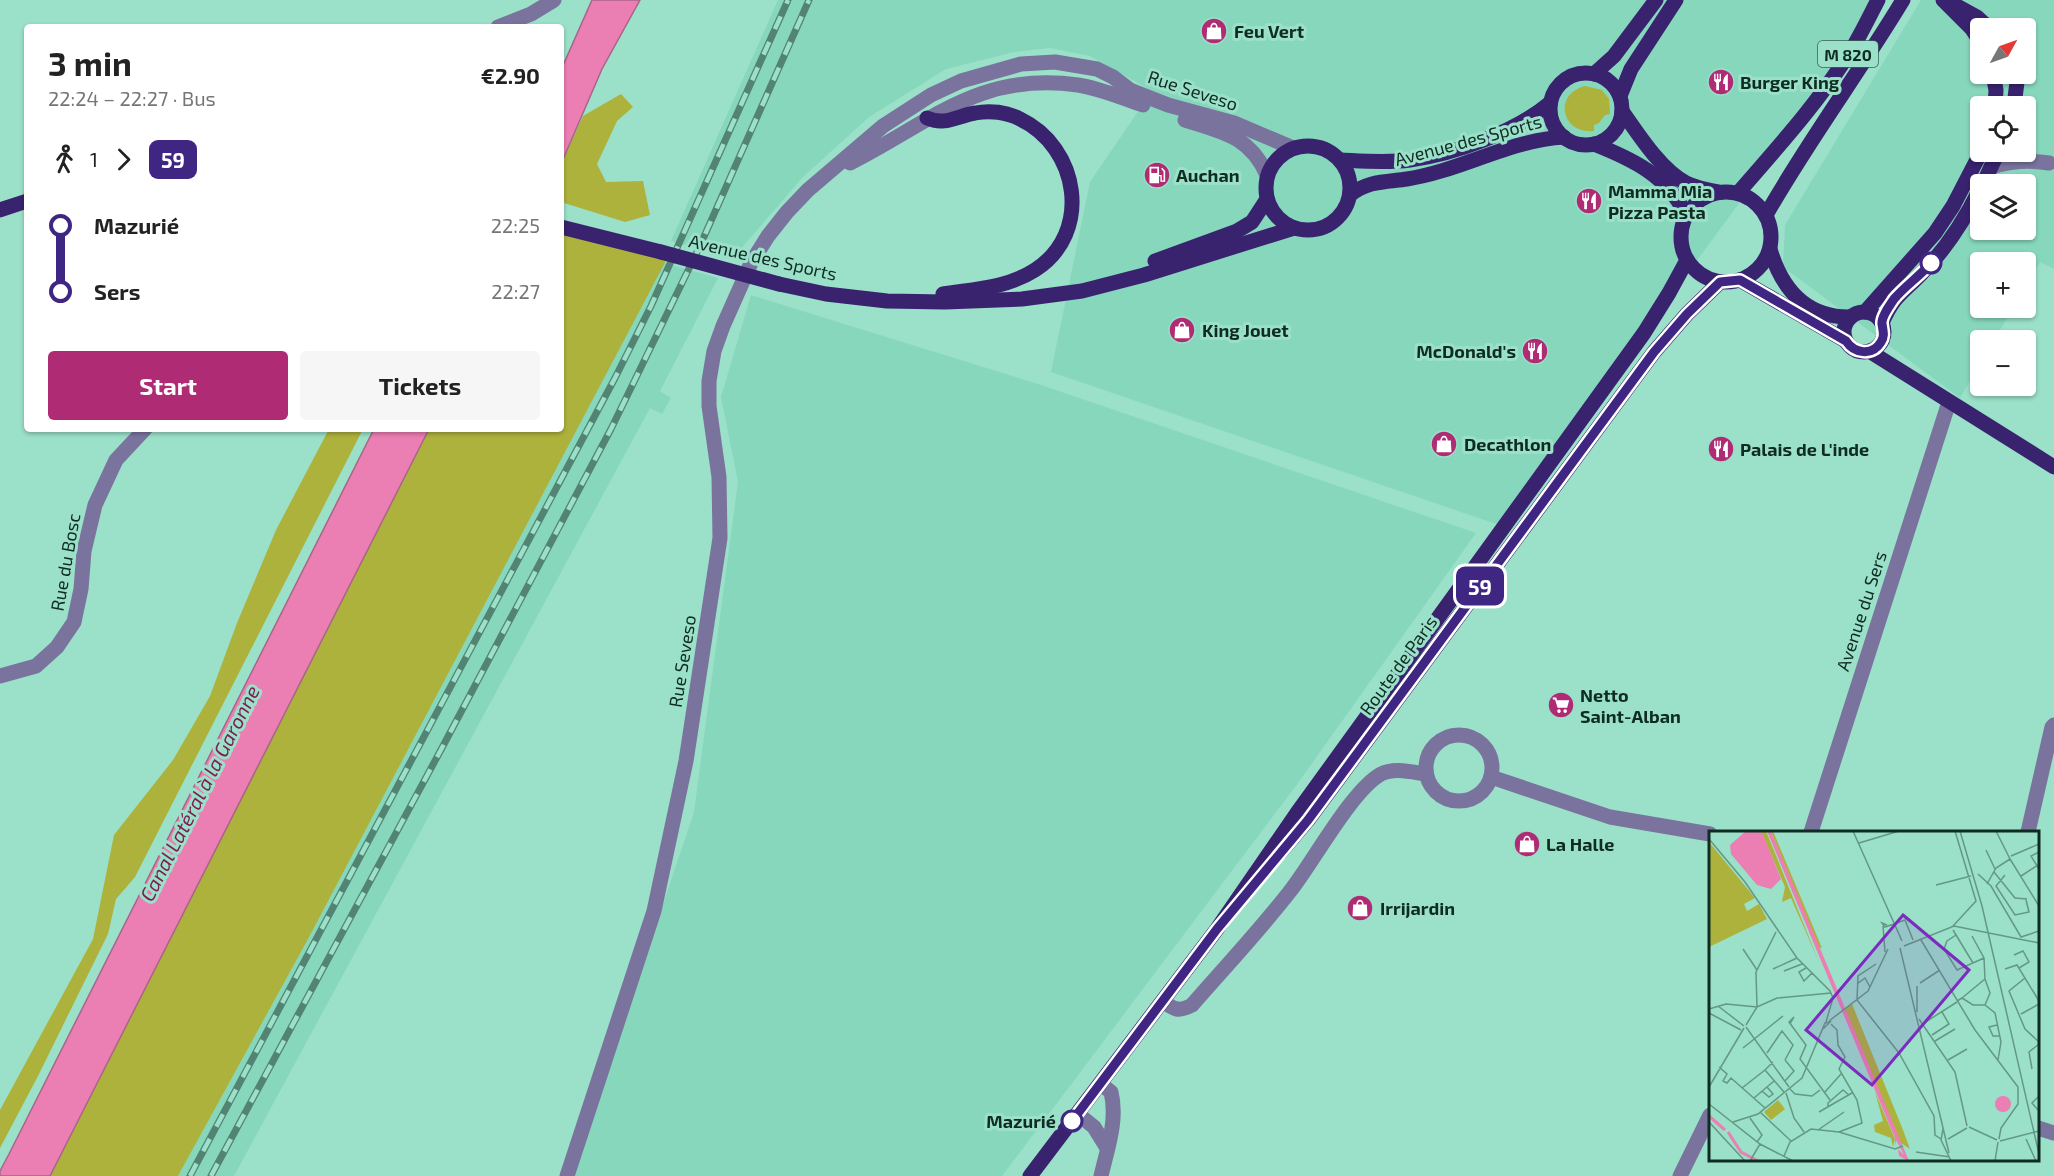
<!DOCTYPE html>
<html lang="en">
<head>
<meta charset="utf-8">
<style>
  body { margin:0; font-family:"Exo 2",sans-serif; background:#f6f6f6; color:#222; height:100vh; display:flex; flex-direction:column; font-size:22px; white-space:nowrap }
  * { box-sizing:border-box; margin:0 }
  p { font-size:20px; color:#767676 }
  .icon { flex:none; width:33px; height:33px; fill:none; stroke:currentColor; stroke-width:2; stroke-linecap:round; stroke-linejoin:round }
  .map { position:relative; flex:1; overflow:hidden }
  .panel { position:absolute; left:24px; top:24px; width:540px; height:408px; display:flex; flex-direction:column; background:#fff; border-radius:6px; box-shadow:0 2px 4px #0004 }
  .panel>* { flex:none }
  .badge { padding:0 12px; border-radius:9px; font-size:21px; line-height:39px }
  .needle { width:39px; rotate:50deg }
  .fabs { position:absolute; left:1970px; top:18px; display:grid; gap:12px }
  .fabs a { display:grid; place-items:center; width:66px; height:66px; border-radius:6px; background:#fff; box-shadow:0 2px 4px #0004; font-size:30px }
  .map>.badge { position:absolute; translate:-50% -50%; box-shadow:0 0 0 3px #fff }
  .legs { display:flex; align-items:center; gap:9px; height:66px; padding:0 24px; font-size:20px }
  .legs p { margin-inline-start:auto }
  .summary { display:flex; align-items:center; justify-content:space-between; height:102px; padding:0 24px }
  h1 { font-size:33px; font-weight:700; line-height:45px }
  .primary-button { display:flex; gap:12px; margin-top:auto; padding:12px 24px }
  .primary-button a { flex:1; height:69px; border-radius:6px; background:#af2c75; color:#fff; font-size:24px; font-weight:700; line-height:69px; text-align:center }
  .primary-button a+a { background:#f6f6f6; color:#222 }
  ul { padding:0 24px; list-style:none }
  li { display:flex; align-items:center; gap:21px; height:66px; font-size:22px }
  li i { display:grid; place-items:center; width:9px; height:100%; margin:0 8px; background:currentColor }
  li i::after { content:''; width:15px; height:15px; margin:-8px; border:4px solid; border-radius:50%; background:#fff }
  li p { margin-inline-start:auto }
  li:first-child i { background:linear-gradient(#0000 50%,currentColor 0) }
  li:last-child i { background:linear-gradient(currentColor 50%,#0000 0) }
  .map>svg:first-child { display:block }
  .built { fill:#87d7bd; fill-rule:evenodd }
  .green { fill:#adb23c }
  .water { fill:#eb7eb2; stroke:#a96587; stroke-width:1.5 }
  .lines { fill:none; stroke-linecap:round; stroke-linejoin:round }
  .minor { stroke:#79739e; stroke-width:15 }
  .major { stroke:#39236f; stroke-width:15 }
  .rail-casing { stroke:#538373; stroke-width:7 }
  .rail { stroke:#9be0c8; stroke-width:4.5; stroke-dasharray:14; stroke-linecap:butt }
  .major-bridge { stroke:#39236f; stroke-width:15 }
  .line-1-casing { stroke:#fff; stroke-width:14 }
  .line-1 { stroke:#3f2682; stroke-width:9 }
  .stop-1-dot { fill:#fff; stroke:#3f2682; stroke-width:3 }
  .labels { text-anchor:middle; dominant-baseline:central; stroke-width:6; stroke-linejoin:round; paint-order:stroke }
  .shield { fill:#9be0c8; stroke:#396254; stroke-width:1.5 }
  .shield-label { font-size:16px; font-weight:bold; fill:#0f2c23 }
  .poi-label { font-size:18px; font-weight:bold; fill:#0f2c23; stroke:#9be0c8; text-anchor:start }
  .street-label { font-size:18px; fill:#0f2c23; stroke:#9be0c8 }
  .stop-label { font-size:18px; font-weight:bold; fill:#0f2c23; stroke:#9be0c8; text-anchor:end }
  .water-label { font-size:20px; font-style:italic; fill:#7d1c52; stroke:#9be0c8 }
  .inset-river { fill:none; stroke:#eb7eb2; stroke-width:3 }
  .inset-road { fill:none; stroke:#639886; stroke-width:1.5 }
  .view { fill:#7b2cbf; fill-opacity:0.15; stroke:#7b2cbf; stroke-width:3 }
  .inset-edge { fill:none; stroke:#0f2c23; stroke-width:3 }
</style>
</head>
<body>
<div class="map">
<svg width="2054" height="1176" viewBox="0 0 2054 1176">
  <rect width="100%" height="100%" fill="#9be0c8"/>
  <g class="built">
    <path d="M778 0H1878L1850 52 1502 526 1051 372 1090 182 1152 91 1090 56 1050 48 1014 52 946 69 869 117 803 177 732 259 671 241Z"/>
    <path d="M1921 0H2054V269L2040 262 2025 287V262H1980V308H2013L1994 340H1980V364L1960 398 1783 267 1785 225ZM1980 28H2025V74H1980ZM1980 106H2025V152H1980ZM1980 184H2025V230H1980Z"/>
    <path d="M664 263 718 278 660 391 671 398 662 414 650 408 234 1176H178L307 941Z"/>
    <path d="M751 295 1038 384 1476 533 1298 783 1002 1176H572L694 812 738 482 721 397Z"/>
  </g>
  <g class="green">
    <path d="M1585 86 1602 90 1609 99 1610 114 1605 115 1599 123 1594 125V131C1561 134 1553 94 1585 86Z"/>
    <path d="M621 94 633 107 617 121 597 164 606 182 643 181 650 215 625 222 561 202V164L583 116Z"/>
    <path d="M561 227 669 255 307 941 178 1176H50L429 429H561Z"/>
    <path d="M329 429H363L135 877 116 899 108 934 38 1076 0 1148V1110L93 939 114 835 173 760 210 696 237 623 276 530Z"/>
  </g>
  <g class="water">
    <path d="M592 0H640L602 69 561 164V70Z"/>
    <path d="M374 429H429L50 1176H0V1171L9 1154Z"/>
  </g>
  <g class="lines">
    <g class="minor">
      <path d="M498 27 531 14 554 0"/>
      <path d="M1185 120C1222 132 1250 136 1267 175"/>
      <path d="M850 163C930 123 979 71 1078 85 1099 88 1122 98 1143 105"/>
      <path d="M1991 167C2012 161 2028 160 2049 163"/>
      <path d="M0 676 36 666 57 647 74 622 81 589 84 551 95 505 116 460 145 429"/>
      <circle cx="1459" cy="768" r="33"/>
      <path d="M1491 777 1610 817 1710 834"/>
      <path d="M1811 832 1949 402"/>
      <path d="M2028 832 2052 727 2054 725"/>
      <path d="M1163 1001C1174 1010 1179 1012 1192 1005 1225 967 1260 930 1291 890 1313 862 1352 790 1381 774 1394 767 1412 772 1426 774"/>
      <path d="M1101 1084 1111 1092C1118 1120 1107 1150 1101 1176"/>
      <path d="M1078 1114 1094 1127 1107 1148"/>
      <path d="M2038 1128 2054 1133"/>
      <path d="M567 1176 654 911 686 761 720 538 719 477 709 406V381L714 351 723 326 751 263 768 236 787 212 808 190 883 126 931 95 961 81 1021 64 1055 62 1097 69 1113 77 1130 90 1168 105 1234 123 1293 148"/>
      <path d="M1680 1176 1710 1115"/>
    </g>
    <g class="major">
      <path d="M1943 0 1972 29 1980 41"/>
      <path d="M1955 5 1977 17 1989 28"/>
      <circle cx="1586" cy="109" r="36"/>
      <path d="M1594 74 1614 56 1656 0"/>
      <path d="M1993 74 1996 90 1995 106"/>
      <path d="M1620 96 1631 69 1676 0"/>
      <path d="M2014 106 2017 82 2016 74"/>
      <path d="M1622 111C1638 134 1661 170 1686 183 1696 188 1707 190 1718 192"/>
      <path d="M927 118C945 126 957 116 975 113 990 110 1007 112 1020 119 1079 147 1093 233 1035 270 1007 288 975 289 943 294"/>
      <path d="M1594 144C1632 159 1668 176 1686 215"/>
      <circle cx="1308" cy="188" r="42"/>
      <path d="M1340 160C1363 161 1387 163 1410 160 1455 154 1515 132 1550 103"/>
      <path d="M1983 184 1998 152"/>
      <circle cx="1726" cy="237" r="45"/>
      <path d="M1738 193C1777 148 1818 103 1850 52 1860 36 1869 17 1878 0"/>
      <path d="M1350 195C1367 181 1385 182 1407 179 1460 171 1510 140 1564 137"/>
      <path d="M0 210 27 201"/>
      <path d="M1766 215C1808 141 1859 73 1903 0"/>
      <path d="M561 227 661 252"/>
      <path d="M1770 249C1782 290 1807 318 1851 317"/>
      <path d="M1155 261 1237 231 1252 222 1267 199"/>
      <path d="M1740 280 1846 341"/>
      <path d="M779 284 826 294 887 301 945 302 1022 299 1082 291 1144 275 1294 228"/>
      <path d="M1865 312 1935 233 1953 206 1981 152"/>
      <circle cx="1864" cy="332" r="20"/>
      <path d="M1882 323C1894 295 1903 293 1922 273 1946 249 1965 219 1980 189"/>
      <path d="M1869 351 2054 467"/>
      <path d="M1280 853 1308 820 1654 352 1687 314 1720 282"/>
      <path d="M1030 1176 1217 929 1297 813 1644 333 1669 293 1687 260"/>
    </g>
    <defs>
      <g id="rail">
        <path d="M190 1176 615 378 651 306 788 0"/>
        <path d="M211 1176 443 746 611 429 699 248 809 0"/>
      </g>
    </defs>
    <use href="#rail" class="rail-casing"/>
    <use href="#rail" class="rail"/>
    <path class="major-bridge" d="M661 252 779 284"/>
  </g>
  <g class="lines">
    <defs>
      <path id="line-1" d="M1072 1121 1217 929 1308 820 1654 352 1687 314 1720 282 1740 280 1846 341C1854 353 1872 357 1881 342 1885 336 1883 331 1882 324 1881 317 1890 305 1894 299 1905 286 1920 276 1931 263"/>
    </defs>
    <use href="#line-1" class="line-1-casing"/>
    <use href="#line-1" class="line-1"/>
  </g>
  <defs>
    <symbol id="shop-disc" viewBox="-11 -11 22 22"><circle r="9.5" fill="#af2c75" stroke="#9be0c8"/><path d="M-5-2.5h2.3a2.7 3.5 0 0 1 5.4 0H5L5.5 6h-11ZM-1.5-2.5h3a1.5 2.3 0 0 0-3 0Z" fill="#fff"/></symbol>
    <symbol id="restaurant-disc" viewBox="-11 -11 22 22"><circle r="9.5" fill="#af2c75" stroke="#9be0c8"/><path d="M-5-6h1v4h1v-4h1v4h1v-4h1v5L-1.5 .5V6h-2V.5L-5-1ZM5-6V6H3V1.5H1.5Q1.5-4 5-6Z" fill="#fff"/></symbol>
    <symbol id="fuel-disc" viewBox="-11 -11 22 22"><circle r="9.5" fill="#af2c75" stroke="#9be0c8"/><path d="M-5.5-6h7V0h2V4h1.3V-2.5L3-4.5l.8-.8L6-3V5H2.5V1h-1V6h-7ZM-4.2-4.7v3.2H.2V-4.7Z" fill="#fff"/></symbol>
    <symbol id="supermarket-disc" viewBox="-11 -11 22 22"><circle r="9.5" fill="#af2c75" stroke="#9be0c8"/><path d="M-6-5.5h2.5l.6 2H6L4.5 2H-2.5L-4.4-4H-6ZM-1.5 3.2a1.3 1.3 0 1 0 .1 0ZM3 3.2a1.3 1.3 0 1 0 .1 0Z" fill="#fff"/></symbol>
  </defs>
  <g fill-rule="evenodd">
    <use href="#shop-disc" x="1199" y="16" width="30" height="30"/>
    <use href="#restaurant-disc" x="1706" y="67" width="30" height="30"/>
    <use href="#fuel-disc" x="1142" y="160" width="30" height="30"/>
    <use href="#restaurant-disc" x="1574" y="186" width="30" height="30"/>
    <use href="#shop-disc" x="1167" y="315" width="30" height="30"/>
    <use href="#restaurant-disc" x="1520" y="336" width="30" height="30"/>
    <use href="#shop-disc" x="1429" y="429" width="30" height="30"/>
    <use href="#restaurant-disc" x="1706" y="434" width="30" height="30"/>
    <use href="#supermarket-disc" x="1546" y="690" width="30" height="30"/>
    <use href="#shop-disc" x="1512" y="829" width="30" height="30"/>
    <use href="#shop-disc" x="1345" y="893" width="30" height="30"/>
  </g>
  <g class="stop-1-dot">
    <circle cx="1931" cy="263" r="10"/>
    <circle cx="1072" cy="1121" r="10"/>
  </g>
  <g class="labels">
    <rect class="shield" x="1818" y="41" width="60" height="26" rx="4.5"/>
    <g class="shield-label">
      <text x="1848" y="54">M 820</text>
    </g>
    <g class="poi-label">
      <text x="1234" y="31">Feu Vert</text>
      <text x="1740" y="82">Burger King</text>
      <text x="1176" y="175">Auchan</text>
      <text x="1608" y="191">Mamma Mia<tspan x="1608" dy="21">Pizza Pasta</tspan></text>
      <text x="1202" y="330">King Jouet</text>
      <text x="1516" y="351" text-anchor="end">McDonald's</text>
      <text x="1464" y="444">Decathlon</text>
      <text x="1740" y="449">Palais de L'inde</text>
      <text x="1580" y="695">Netto<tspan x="1580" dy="21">Saint-Alban</tspan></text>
      <text x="1546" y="844">La Halle</text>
      <text x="1380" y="908">Irrijardin</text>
    </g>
    <g class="street-label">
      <text transform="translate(1193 90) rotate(18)">Rue Seveso</text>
      <text transform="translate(1468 140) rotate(-15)">Avenue des Sports</text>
      <text transform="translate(763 257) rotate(13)">Avenue des Sports</text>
      <text transform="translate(65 562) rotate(-80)">Rue du Bosc</text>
      <text transform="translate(1861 611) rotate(-72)">Avenue du Sers</text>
      <text transform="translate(682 661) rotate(-81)">Rue Seveso</text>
      <text transform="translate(1398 665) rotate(-54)">Route de Paris</text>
    </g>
    <g class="stop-label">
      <text x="1056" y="1121">Mazurié</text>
    </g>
    <g class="water-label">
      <text transform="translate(199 793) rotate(-63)">Canal Latéral à la Garonne</text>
    </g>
  </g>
  <g transform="translate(1709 831)">
    <rect width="330" height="330" fill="#9be0c8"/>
    <path d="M52 0H57L110 131 82 67 73 71 76 56ZM62 0H64L113 117 109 116ZM0 11 46 67 35 73 38 80 50 73 58 88 0 116ZM143 173 194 299 201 318 192 312 135 179ZM166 261 186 308 184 316 182 307 166 301 165 294 174 290ZM69 269 76 278 62 289 55 281Z" fill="#adb23c"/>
    <path d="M37 0H52L55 6 72 48 62 58 48 54 22 23 21 14ZM58 0H62L200 330 190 325 189 318 195 324 187 309 186 315V307ZM286 273a8 8 0 1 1 16 0a8 8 0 1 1-16 0Z" fill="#eb7eb2"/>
    <path class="inset-river" d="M0 285 16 299M19 301 32 321 49 330"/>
    <path class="inset-road" d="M144 0 193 110M251 0 273 75 330 323M287 0 301 28M0 8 36 51 88 127 121 160 124 167 117 191M150 12 190 0M277 19 286 38M330 21 322 25 330 38M302 25 330 13M301 28 330 75M285 41 306 67 318 68M269 43 282 55 312 106 330 100M296 44 287 55 306 84 320 81 317 69M312 45 329 34M278 53 287 37 301 28M227 54 262 45M178 94 173 92 176 96 196 89 204 109M174 95 176 121M244 95 267 70 246 0M244 99 264 132M247 104 238 110 235 118 248 139 275 127M263 105 275 127 276 148M212 109 266 199 309 256V273L292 297 290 308M195 115 245 95 330 112M191 117 240 322M34 118 48 139M305 124 314 120 320 131 310 137M167 133 149 145 148 169 190 222 225 285 226 304 232 308M97 137 90 141 95 150 103 142M64 138 88 127M296 138 308 134 330 170M75 140 93 133M316 147 300 160 316 198 330 211M211 152 231 139M148 153 156 147 161 156M208 155V181M253 167 276 148 281 162 276 174M248 170 253 167 264 174H276L286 182 292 211 289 229M9 175 35 195M0 178 17 173 48 176 68 167 122 162M0 182 32 199M312 183 330 173M210 188 246 241 258 295M120 190 159 160 179 118M215 192 248 171M81 193 85 186 80 191 97 214 91 228 121 269M122 193 128 199 129 214 136 226 130 238 148 269 153 292 130 301M37 194 48 176 47 141 67 101M288 194 280 196 284 205H290M37 196 80 256M223 204 240 193 233 181M226 210 246 198M34 217 74 185M58 222 73 200 84 214 76 229M76 229 85 240 76 250M239 229 258 218M64 231 56 239 75 261M10 236 18 243 14 250 18 252 22 247 56 277M323 238 320 221 330 213M0 256 35 197M33 257 56 239M81 258 86 263 103 265 111 259M53 260 60 266 64 263 58 256M77 262 85 287 95 301M115 262 132 243M330 265 323 272 330 280M45 267 65 250M0 273 51 313 84 330M119 276V272L134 259 140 264M51 281 82 310M110 281 143 262M41 287 53 304 48 311M0 291 36 330M24 291 49 283 93 247 116 192 121 191 114 198M260 296 288 309M234 298 232 309 242 330M109 299 135 281M239 308 258 297M317 308 327 330M291 310 330 300M207 321 241 326M75 325 81 311 102 298 130 301 186 318 194 315M41 330 51 313M286 330 289 311"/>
    <path class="view" d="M194 84 260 139 163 254 97 199Z"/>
    <rect width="330" height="330" class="inset-edge"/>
  </g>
</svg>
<div class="fabs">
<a><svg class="needle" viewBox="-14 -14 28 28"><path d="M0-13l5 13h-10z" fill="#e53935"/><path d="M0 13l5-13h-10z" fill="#767676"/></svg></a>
<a><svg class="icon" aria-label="locate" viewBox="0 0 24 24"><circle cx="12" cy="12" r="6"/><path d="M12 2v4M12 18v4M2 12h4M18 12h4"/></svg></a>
<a><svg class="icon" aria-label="layers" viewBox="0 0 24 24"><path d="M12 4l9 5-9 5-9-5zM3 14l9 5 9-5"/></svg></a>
<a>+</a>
<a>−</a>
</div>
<b class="badge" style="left:1480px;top:586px;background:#3f2682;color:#fff">59</b>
<section class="panel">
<div class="summary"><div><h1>3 min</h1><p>22:24 – 22:27 · Bus</p></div><b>€2.90</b></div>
<div class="legs"><svg class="icon" aria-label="walk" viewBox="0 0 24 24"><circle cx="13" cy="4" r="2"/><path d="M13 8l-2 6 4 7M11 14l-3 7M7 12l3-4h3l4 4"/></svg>1<svg class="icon" aria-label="forward" viewBox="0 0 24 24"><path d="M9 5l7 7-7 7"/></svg><b class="badge" style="background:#3f2682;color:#fff">59</b></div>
<ul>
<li><i style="color:#3f2682"></i><b>Mazurié</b><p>22:25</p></li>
<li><i style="color:#3f2682"></i><b>Sers</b><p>22:27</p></li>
</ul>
<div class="primary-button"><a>Start</a><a>Tickets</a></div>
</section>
</div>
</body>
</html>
